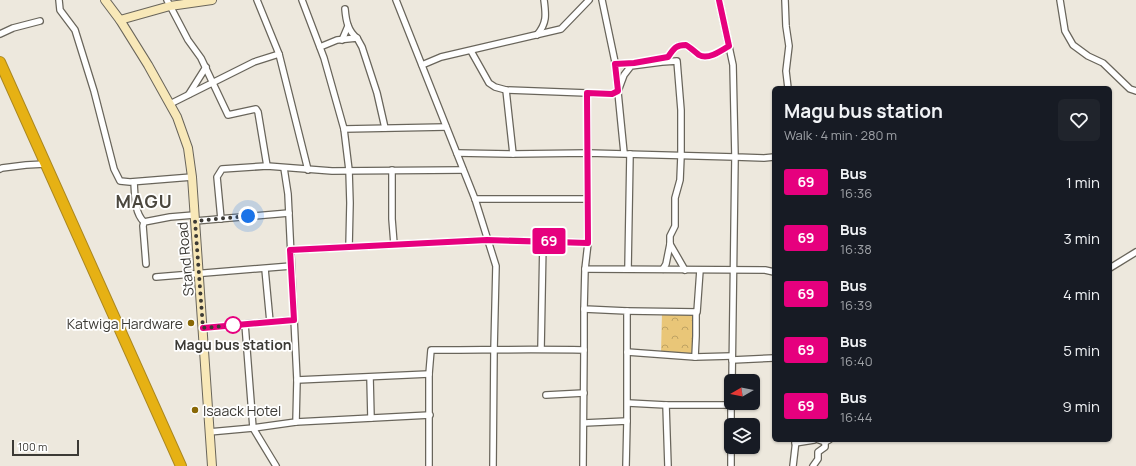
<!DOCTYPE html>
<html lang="en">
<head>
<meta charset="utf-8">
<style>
  body { margin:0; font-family:Manrope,sans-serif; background:#20242c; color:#f1f3f6; height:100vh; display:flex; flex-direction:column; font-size:15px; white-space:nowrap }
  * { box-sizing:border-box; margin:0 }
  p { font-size:13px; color:#9ea1a6 }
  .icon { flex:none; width:22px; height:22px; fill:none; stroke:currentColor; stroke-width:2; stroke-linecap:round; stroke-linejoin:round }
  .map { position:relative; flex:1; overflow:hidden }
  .drawer { position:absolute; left:772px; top:86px; width:340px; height:356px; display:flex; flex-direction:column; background:#171b24; border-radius:6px; box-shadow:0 1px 3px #0004 }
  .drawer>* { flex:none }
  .badge { padding:0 8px; border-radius:3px; font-size:14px; line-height:26px }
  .needle { width:26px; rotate:261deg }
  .controls { position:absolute; left:724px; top:374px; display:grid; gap:8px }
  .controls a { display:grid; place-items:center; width:36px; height:36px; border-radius:6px; background:#171b24; box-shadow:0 1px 3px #0004; font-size:20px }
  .scale { position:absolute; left:12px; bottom:10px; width:67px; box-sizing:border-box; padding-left:4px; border:2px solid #3c3a35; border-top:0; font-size:11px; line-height:14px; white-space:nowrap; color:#3c3a35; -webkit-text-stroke:3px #fff; paint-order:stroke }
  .you { position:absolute; width:20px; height:20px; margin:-10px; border:3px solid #fff; border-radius:50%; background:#1a73e8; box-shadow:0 0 0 6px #1a73e833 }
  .map>.badge { position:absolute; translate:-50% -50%; box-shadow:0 0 0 2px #fff }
  .round { display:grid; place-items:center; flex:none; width:42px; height:42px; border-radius:6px; background:#20242c }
  .summary { display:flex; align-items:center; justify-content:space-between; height:68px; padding:0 12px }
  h1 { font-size:19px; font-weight:700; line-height:30px }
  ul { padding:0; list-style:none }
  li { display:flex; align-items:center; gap:12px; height:56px; padding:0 12px }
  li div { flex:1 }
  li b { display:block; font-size:15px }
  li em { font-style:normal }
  li .badge { min-width:44px; font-weight:700; text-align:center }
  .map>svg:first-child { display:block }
  .forest { fill:url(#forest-crowns) }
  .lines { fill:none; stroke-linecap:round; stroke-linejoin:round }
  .street-casing { stroke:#69655b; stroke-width:8 }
  .secondary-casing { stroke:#69655b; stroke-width:10 }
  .highway-casing { stroke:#aa8720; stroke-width:12 }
  .street { stroke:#fff; stroke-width:5.5 }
  .secondary { stroke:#f8e8b8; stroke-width:8 }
  .highway { stroke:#e6b114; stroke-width:10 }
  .line-casing { stroke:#fff; stroke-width:9 }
  .line { stroke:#e6007e; stroke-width:6 }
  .walk { stroke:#3c3a35; stroke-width:4; stroke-dasharray:0 7.2 }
  .poi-dot { fill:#896806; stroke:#fff; stroke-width:1.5 }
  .stop-dot { fill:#fff; stroke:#e6007e; stroke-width:2 }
  .labels { text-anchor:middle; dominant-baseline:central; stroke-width:3.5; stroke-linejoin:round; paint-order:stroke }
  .street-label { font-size:14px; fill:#3c3a35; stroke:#fff }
  .poi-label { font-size:14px; fill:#3c3a35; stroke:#fff; text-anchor:end }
  .stop-label { font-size:14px; font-weight:bold; fill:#3c3a35; stroke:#fff }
  .district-label { font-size:18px; font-weight:bold; letter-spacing:1px; fill:#4b473e; stroke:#fff }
</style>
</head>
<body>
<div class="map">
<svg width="1136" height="466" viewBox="0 0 1136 466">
  <defs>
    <pattern id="forest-crowns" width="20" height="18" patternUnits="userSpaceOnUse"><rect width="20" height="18" fill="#e9c678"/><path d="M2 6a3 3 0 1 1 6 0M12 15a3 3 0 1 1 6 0" fill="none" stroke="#bea263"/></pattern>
  </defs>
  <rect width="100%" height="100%" fill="#ede8dd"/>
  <path class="forest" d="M696 312 694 355 661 353 662 313Z"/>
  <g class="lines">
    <defs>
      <g id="street">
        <path d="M59 0 60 10 75 30 94 91 114 169 120 181 130 182 192 177"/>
        <path d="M167 0 188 40 201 58 228 115 256 109 258 112 267 166"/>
        <path d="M257 0 279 54 308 170"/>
        <path d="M302 0 324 58 344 129 349 170 350 203 349 247"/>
        <path d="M396 0 475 199 496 266 494 350 493 466"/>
        <path d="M602 0 615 62 624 153"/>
        <path d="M719 0 733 65 735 157 764 158 774 157"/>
        <path d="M785 0 786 26 789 46 786 71 788 88"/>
        <path d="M1060 0 1065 31 1073 45 1088 56 1103 63 1130 89 1136 91"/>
        <path d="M345 9C346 21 348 31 357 38"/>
        <path d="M0 34 13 28 40 21"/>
        <path d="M537 35C547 23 546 15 544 0"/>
        <path d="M342 40 348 26"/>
        <path d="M320 47 337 40 357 38 362 47 377 93 385 128"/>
        <path d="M471 51 489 83 495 87 506 90 587 93 588 243 585 269 765 270 774 272"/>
        <path d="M659 59 668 57C674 48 676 45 686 45 691 48 695 52 699 55 708 60 721 51 729 47"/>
        <path d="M615 64 635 63"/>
        <path d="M422 65 441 57 561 29 589 0"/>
        <path d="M506 90 513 154"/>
        <path d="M587 93 612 94 618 91 624 75 631 66 662 62 677 61 681 110V156L680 180 675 198V226L670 236V244L685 270"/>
        <path d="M189 94 206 67"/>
        <path d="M170 104 254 62 279 54"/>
        <path d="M344 129 446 127"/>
        <path d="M457 153 513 154 588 153 735 157 732 381"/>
        <path d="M0 169 2 168 26 165 45 164"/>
        <path d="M392 170V219L394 244"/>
        <path d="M134 182C135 195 134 212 144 222"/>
        <path d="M475 199H588"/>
        <path d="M221 219 217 177 222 169 267 166 332 171 463 170"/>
        <path d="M195 221 289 213"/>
        <path d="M290 250 487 240 588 243"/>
        <path d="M146 264 143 226 144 222 170 217 194 215"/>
        <path d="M1110 268 1136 252"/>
        <path d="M265 269 270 322"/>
        <path d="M585 269 584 309 627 311V421"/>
        <path d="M628 269 630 154"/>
        <path d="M663 269 666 264 670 244"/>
        <path d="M156 277 291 266"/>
        <path d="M627 311 697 312 700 270"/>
        <path d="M245 324 294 320"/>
        <path d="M203 328 245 324 253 428 276 466"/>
        <path d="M541 349 543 241"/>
        <path d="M584 350V309"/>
        <path d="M627 352 695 357 732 356"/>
        <path d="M695 357 696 336V312"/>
        <path d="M732 360 774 358"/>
        <path d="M370 377 371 418"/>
        <path d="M297 380 429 374"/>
        <path d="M546 395 584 393"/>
        <path d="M628 403 666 405H731"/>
        <path d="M666 405 668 466"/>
        <path d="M296 422 430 415"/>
        <path d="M584 423 627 421 626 466"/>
        <path d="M731 425V403"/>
        <path d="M209 432 253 428 296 422 297 380 288 194 284 168"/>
        <path d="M819 440 825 442 829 440"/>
        <path d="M795 443 814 440"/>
        <path d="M429 466V374L431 350C482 350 533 349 584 350L583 466"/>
        <path d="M731 466V433"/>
        <path d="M793 466 796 440"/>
        <path d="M813 466 818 459V452L825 447V442"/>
      </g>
      <g id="secondary">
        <path d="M105 0 120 20 148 65 177 117 188 148 192 177 212 466"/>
        <path d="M120 20 170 6 212 0"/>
      </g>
      <path id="highway" d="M0 62 181 466"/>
    </defs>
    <use href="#street" class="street-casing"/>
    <use href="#secondary" class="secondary-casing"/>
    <use href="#highway" class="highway-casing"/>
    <use href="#street" class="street"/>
    <use href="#secondary" class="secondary"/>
    <use href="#highway" class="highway"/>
  </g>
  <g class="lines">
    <defs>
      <path id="line" d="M203 328 294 320 290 250 487 240 588 243 587 93 612 94 618 91 615 64 634 63 668 57C674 48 676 45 686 45 691 48 695 52 699 55 708 60 721 51 729 46L719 0"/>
    </defs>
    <use href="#line" class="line-casing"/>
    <use href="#line" class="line"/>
    <path class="walk" d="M233 325 203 328 195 221 248 216"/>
  </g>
  <g class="poi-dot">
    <circle cx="191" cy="323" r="4"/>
    <circle cx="195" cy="410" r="4"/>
  </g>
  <circle class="stop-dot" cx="233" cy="325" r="8"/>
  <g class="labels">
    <g class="street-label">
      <text transform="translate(185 259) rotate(-95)">Stand Road</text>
    </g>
    <g class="poi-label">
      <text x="183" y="323">Katwiga Hardware</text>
      <text x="203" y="410" text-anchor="start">Isaack Hotel</text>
    </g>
    <g class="stop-label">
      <text x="233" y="344">Magu bus station</text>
    </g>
    <g class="district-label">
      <text x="144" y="201">MAGU</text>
    </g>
  </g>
</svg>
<div class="controls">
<a><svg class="needle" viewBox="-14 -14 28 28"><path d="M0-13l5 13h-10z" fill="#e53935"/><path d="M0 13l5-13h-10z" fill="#9ea1a6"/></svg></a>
<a><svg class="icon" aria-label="layers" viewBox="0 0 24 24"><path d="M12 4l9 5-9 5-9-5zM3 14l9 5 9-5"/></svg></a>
</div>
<div class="scale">100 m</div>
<div class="you" style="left:248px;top:216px"></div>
<b class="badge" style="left:549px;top:241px;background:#e6007e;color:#fff">69</b>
<section class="drawer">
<div class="summary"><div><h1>Magu bus station</h1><p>Walk · 4 min · 280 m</p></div><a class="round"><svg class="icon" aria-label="heart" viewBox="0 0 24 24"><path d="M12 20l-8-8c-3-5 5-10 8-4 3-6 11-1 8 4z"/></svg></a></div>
<ul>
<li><span class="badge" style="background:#e6007e;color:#fff">69</span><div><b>Bus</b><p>16:36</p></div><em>1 min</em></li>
<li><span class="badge" style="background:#e6007e;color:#fff">69</span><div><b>Bus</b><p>16:38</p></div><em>3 min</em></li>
<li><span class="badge" style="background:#e6007e;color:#fff">69</span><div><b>Bus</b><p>16:39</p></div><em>4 min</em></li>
<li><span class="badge" style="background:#e6007e;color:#fff">69</span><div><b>Bus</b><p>16:40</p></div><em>5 min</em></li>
<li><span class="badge" style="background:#e6007e;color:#fff">69</span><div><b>Bus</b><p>16:44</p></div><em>9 min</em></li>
</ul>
</section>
</div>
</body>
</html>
